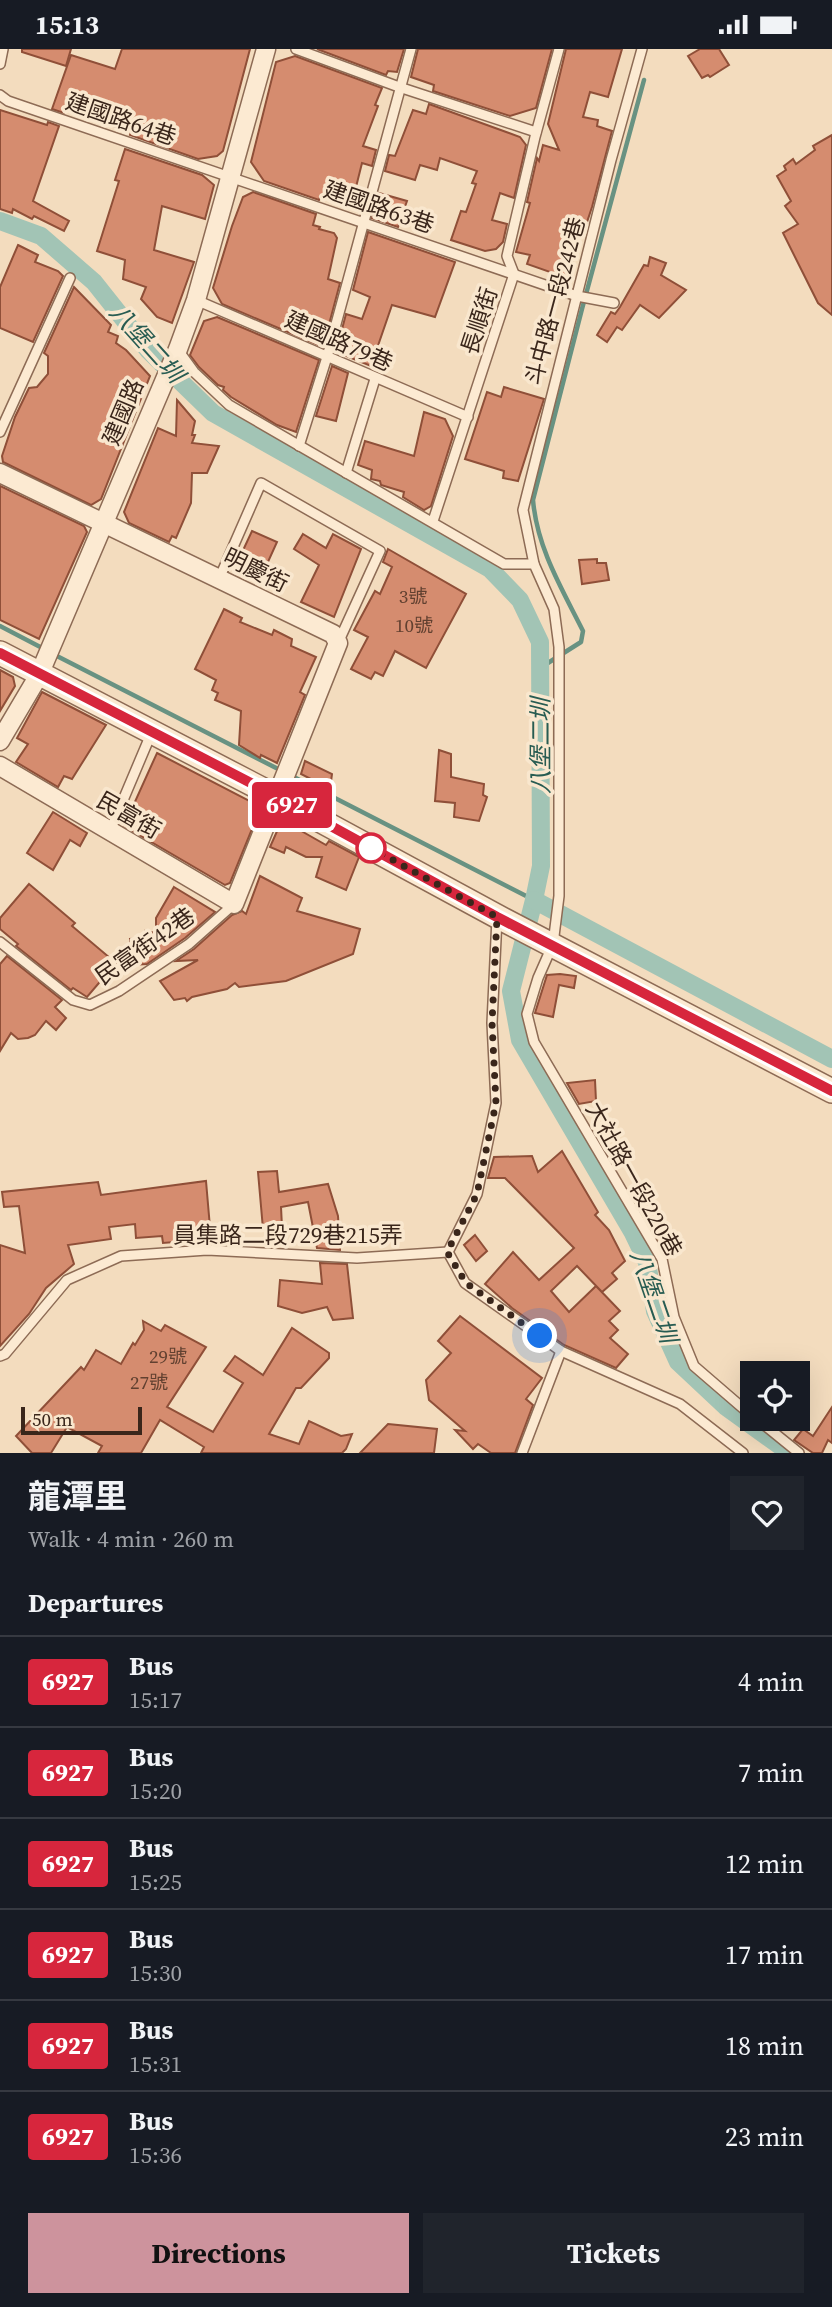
<!DOCTYPE html>
<html lang="en">
<head>
<meta charset="utf-8">
<style>
  body { margin:0; font-family:"Source Serif 4","Noto Sans TC",serif; background:#20242c; color:#f1f3f6; height:100vh; display:flex; flex-direction:column; font-size:26px; white-space:nowrap }
  * { box-sizing:border-box; margin:0 }
  p { font-size:23px; color:#9ea1a6 }
  .icon { flex:none; width:38px; height:38px; fill:none; stroke:currentColor; stroke-width:2; stroke-linecap:round; stroke-linejoin:round }
  .map { position:relative; height:1404px; overflow:hidden }
  .details { display:flex; flex-direction:column; background:#171b24; flex:1 }
  .details>* { flex:none }
  .badge { padding:0 14px; border-radius:5px; font-size:24px; line-height:46px }
  .fabs { position:absolute; left:740px; top:1312px; display:grid; gap:14px }
  .fabs a { display:grid; place-items:center; width:70px; height:70px; border-radius:0px; background:#171b24; box-shadow:0 7px 28px #0002; font-size:35px }
  .scale { position:absolute; left:21px; bottom:18px; width:121px; box-sizing:border-box; padding-left:7px; border:4px solid #3a261b; border-top:0; font-size:19px; line-height:24px; white-space:nowrap; color:#3a261b; -webkit-text-stroke:5px #f9e7ce; paint-order:stroke }
  .you { position:absolute; width:35px; height:35px; margin:-18px; border:5px solid #fff; border-radius:50%; background:#1a73e8; box-shadow:0 0 0 10px #1a73e833 }
  .map>.badge { position:absolute; translate:-50% -50%; box-shadow:0 0 0 4px #fff }
  h2 { padding:0 28px; font-size:26px; line-height:63px }
  .round { display:grid; place-items:center; flex:none; width:74px; height:74px; border-radius:0px; background:#20242c }
  .headline { display:flex; align-items:center; justify-content:space-between; height:119px; padding:0 28px }
  h1 { font-size:33px; font-weight:700; line-height:52px }
  .action { display:flex; gap:14px; margin-top:auto; padding:14px 28px }
  .action a { flex:1; height:80px; border-radius:0px; background:#cd939d; color:#111; font-size:28px; font-weight:700; line-height:80px; text-align:center }
  .action a+a { background:#20242c; color:#f1f3f6 }
  ul { padding:0; list-style:none }
  li { display:flex; align-items:center; gap:21px; height:91px; padding:0 28px; border-top:2px solid #363941 }
  li div { flex:1 }
  li b { display:block; font-size:26px }
  li em { font-style:normal }
  li .badge { min-width:77px; font-weight:700; text-align:center }
  .status { display:flex; justify-content:space-between; align-items:center; height:49px; padding:0 35px; background:#171b24; direction:ltr }
  .status svg { height:19px; fill:currentColor }
  .map>svg:first-child { display:block }
  .lines { fill:none; stroke-linecap:round; stroke-linejoin:round }
  .stream { stroke:#689282; stroke-width:4.5 }
  .canal { stroke:#a2c4b5; stroke-width:18 }
  .building { fill:#d58c6f; stroke:#8f4f38; stroke-width:2 }
  .service-casing { stroke:#8d6b55; stroke-width:12 }
  .minor-casing { stroke:#8d6b55; stroke-width:21 }
  .tertiary-casing { stroke:#8d6b55; stroke-width:26 }
  .service { stroke:#fcead2; stroke-width:9 }
  .minor { stroke:#fcead2; stroke-width:18 }
  .tertiary { stroke:#fcead2; stroke-width:23 }
  .line-casing { stroke:#fff; stroke-width:16 }
  .line { stroke:#d7263d; stroke-width:10 }
  .walk { stroke:#3a261b; stroke-width:7; stroke-dasharray:0 12.6 }
  .stop-dot { fill:#fff; stroke:#d7263d; stroke-width:3.5 }
  .labels { text-anchor:middle; dominant-baseline:central; stroke-width:7; stroke-linejoin:round; paint-order:stroke }
  .number-label { font-size:19px; fill:#614030 }
  .street-label { font-size:23px; fill:#3a261b; stroke:#f9e7ce }
  .water-label { font-size:24px; font-style:italic; fill:#285c52; stroke:#f9e7ce }
</style>
</head>
<body>
<div class="status"><b>15:13</b><svg viewBox="0 0 49 12"><path d="M0 12V9h3v3zM5 12V6h3v6zM10 12V3h3v9zM15 12V0h3v12zM26 1h20v11H26zM47 4h2v5h-2z"/></svg></div>
<div class="map">
<svg width="832" height="1404" viewBox="0 0 832 1404">
  <rect width="100%" height="100%" fill="#f3dcbe"/>
  <g class="lines">
    <g class="stream">
      <path d="M0 577 46 601"/>
      <path d="M53 605 282 722"/>
      <path d="M540 619 581 593 583 582C562 540 537 499 533 451L582 260 644 31"/>
      <path d="M290 726 534 851"/>
    </g>
    <g class="canal">
      <path d="M0 172 41 187 94 233 148 301 213 364 490 520 520 551 540 593 541 817 534 851 511 942 520 991 633 1184 647 1213 655 1262 678 1313 726 1358 790 1404"/>
      <path d="M534 851 832 1010"/>
    </g>
  </g>
  <g class="building">
    <path d="M22 0H71L66 17 22 3Z"/>
    <path d="M122 0H250L223 102 217 107 198 110 130 86 131 83 103 74 106 62 77 53 74 63 65 60 64 64 52 60 71 6 115 20Z"/>
    <path d="M317 0H404L397 23 388 22 386 26Z"/>
    <path d="M418 0H552L536 59 510 67 433 42 434 36 411 28Z"/>
    <path d="M566 0H622L608 48 590 43 583 68 598 71 597 77 612 82 592 158 585 179 581 177 572 209H574L567 229 527 215 530 206 516 203 530 154 527 153 537 109 539 112 543 96 559 101 548 75Z"/>
    <path d="M700 0H719L729 16 710 28 708 26 702 29 688 7Z"/>
    <path d="M295 7 382 39 375 56 378 57 363 97 376 101 372 117 362 114 356 138 365 141 360 160 321 146 319 151 264 132 251 113 276 13Z"/>
    <path d="M429 55 520 88 526 96 514 149 500 144 492 171 507 175 503 193 496 200 485 202 451 191 461 162 466 163 476 135 472 134 477 122 440 109 437 121 420 116 415 131 385 122 389 106 395 107 413 61 426 65Z"/>
    <path d="M0 61 47 76 48 73 59 77 33 152 69 172 64 182 34 167 32 170 13 160 12 164 0 160Z"/>
    <path d="M832 86V266L818 254 783 184 798 175 785 157 791 152 777 127 786 121 784 117 793 110 796 115 815 101 813 97Z"/>
    <path d="M125 100 202 126 214 136 205 170 162 157 154 201 194 213 172 274 157 268 141 250 146 238 123 230 125 211 97 202 119 132 115 131Z"/>
    <path d="M253 143 316 165 313 176 320 178 319 180 334 184 337 189 328 230 340 234 323 298 222 255 213 239 232 177 243 148Z"/>
    <path d="M379 144 407 152 398 178 372 169Z"/>
    <path d="M368 183 455 213 435 268 392 256 371 317 336 303 346 265 362 270 370 248 353 241Z"/>
    <path d="M18 196 38 206 35 213 58 222 63 227 33 293 0 279V238Z"/>
    <path d="M650 208 666 214 661 226 686 241 659 269 640 256 622 281 617 278 607 293 597 286 611 263 615 265 620 258 644 216 648 217Z"/>
    <path d="M74 238 111 276 108 283 118 287 116 294 126 301 150 327 101 450 91 456 3 413 2 407 15 368 29 339 37 338 48 325V307L44 304Z"/>
    <path d="M217 268 319 311 296 383 277 376 231 348 223 341 224 338 218 336 199 318 190 306 204 272Z"/>
    <path d="M332 317 348 324 336 372 316 367Z"/>
    <path d="M504 338 544 350 518 432 503 429 504 422 465 410 487 343 501 348Z"/>
    <path d="M177 351 195 372 192 386H195L192 394 219 397 207 424H192L191 454 176 489 172 487 169 493 129 474 124 463 158 379 176 387Z"/>
    <path d="M424 363 445 370 453 387 431 457 424 461 403 448 404 443 381 436 380 432 371 430 372 421 358 416 365 392 414 407Z"/>
    <path d="M0 437 84 477 87 483 39 590 0 571Z"/>
    <path d="M252 482 277 493 263 524 238 512Z"/>
    <path d="M303 485 326 499 333 485 361 500 334 568 301 553 319 516 294 500Z"/>
    <path d="M388 500 466 545 426 619 395 602 383 627 375 623 371 630 351 620 368 588 354 581 375 542 380 545 392 518 383 513Z"/>
    <path d="M597 510V514H606L609 531 582 535 579 511Z"/>
    <path d="M224 560 242 569 240 573 272 586 274 581 292 590 291 597 316 608 300 643 305 646 277 714 261 706 260 709 239 696 241 662 215 651 218 644 212 641 216 631 195 620Z"/>
    <path d="M0 621 13 628 15 637 0 662Z"/>
    <path d="M42 643 106 676 72 730 64 727 58 738 16 713 28 695 17 689Z"/>
    <path d="M439 701 451 705V728L484 735 483 746 487 748 479 772 454 768 455 754 435 752Z"/>
    <path d="M157 704 261 758 230 834 225 836 124 777Z"/>
    <path d="M305 712 332 725 330 740 301 725Z"/>
    <path d="M53 763 87 784 80 797 70 791 53 821 27 804Z"/>
    <path d="M282 771 326 796 329 792 359 808 346 841 316 828 322 808H306L286 798 284 804 270 798Z"/>
    <path d="M260 827 302 849 297 862 360 880 353 905 286 932 239 938 235 934 227 940 192 948 187 952 185 949 174 951 160 932 198 911 176 912 194 900 232 866 242 862 246 865Z"/>
    <path d="M29 835 75 874 72 877 116 914 87 948 73 939 71 941 16 897 18 895 0 880V869Z"/>
    <path d="M174 838 215 863 185 889 147 915 132 916 130 890 145 889V882L156 884V869Z"/>
    <path d="M7 907 62 951 55 958 66 969 56 981 46 972 35 986 28 989 18 990 11 984 0 1002V915Z"/>
    <path d="M560 925 576 927 574 939 559 936 553 968 535 964 547 926Z"/>
    <path d="M595 1031 596 1052 579 1055 567 1034Z"/>
    <path d="M562 1102 598 1163 595 1166 609 1181 625 1212 612 1224 617 1230 602 1243 577 1217 551 1242 569 1263 596 1237 620 1262 609 1272 618 1281 610 1289 628 1305 616 1319 564 1296 512 1259 485 1235 513 1203 539 1231 574 1199 505 1129H488L494 1108 532 1107 538 1123Z"/>
    <path d="M277 1122 279 1143 328 1135 338 1167 340 1201 317 1199 308 1153 281 1158 282 1178 263 1180 258 1123Z"/>
    <path d="M206 1132 211 1190 163 1194 162 1187 136 1189 135 1175 109 1178 111 1190 68 1196 74 1215 46 1239 29 1265 0 1297V1196L25 1204 19 1157 4 1158 2 1143 98 1133 101 1146Z"/>
    <path d="M475 1186 487 1202 476 1212 464 1196Z"/>
    <path d="M320 1214 347 1215 353 1269 333 1271 327 1258 302 1264 278 1257 280 1231 322 1235Z"/>
    <path d="M460 1267 542 1329 526 1350 533 1356 515 1404H491L478 1395 473 1400 455 1381 465 1382 429 1351 426 1331 451 1304 438 1292Z"/>
    <path d="M143 1272 161 1282 165 1276 206 1298 167 1358 213 1383 243 1334 224 1322 235 1307 263 1326 292 1279 329 1304V1309L301 1339H296L269 1385 299 1395 309 1372 341 1387 352 1385 346 1400 342 1404H201L204 1398 160 1371 141 1404H98L102 1397 67 1378 51 1404H32L16 1387 81 1318 84 1321 96 1301 121 1315 133 1294 135 1296 144 1281Z"/>
    <path d="M832 1358V1394L828 1391 822 1404H813L794 1391 803 1380 813 1387Z"/>
    <path d="M388 1375 437 1380 434 1404H360Z"/>
  </g>
  <g class="lines">
    <defs>
      <g id="service">
        <path d="M296 0 399 38 536 83"/>
        <path d="M0 15 3 0"/>
        <path d="M0 46 8 52 577 247 614 254"/>
        <path d="M196 251 468 368"/>
        <path d="M178 301 194 323 229 356 504 515H534L554 560 559 598V847L553 895 538 929 527 965 534 993 662 1210 674 1268 694 1317 752 1367"/>
        <path d="M0 383 70 229"/>
        <path d="M299 397 327 308 411 0"/>
        <path d="M346 424 375 330"/>
        <path d="M433 472 514 225 507 207 535 88 559 0"/>
        <path d="M534 515 523 461 611 111 642 0"/>
        <path d="M219 530 261 434 380 502 338 594"/>
        <path d="M110 782 151 685"/>
        <path d="M497 869 492 974 496 1054 477 1145 448 1203 465 1234 561 1302 680 1355 743 1404"/>
        <path d="M0 893 73 951 90 956 119 942 189 895 234 855"/>
        <path d="M0 1307 5 1305 67 1231 121 1207 207 1201 357 1209 448 1203"/>
        <path d="M757 1370 799 1404"/>
        <path d="M522 1404 561 1302"/>
      </g>
      <g id="minor">
        <path d="M0 424 333 585 338 594 234 855 0 717"/>
        <path d="M0 692 39 626 178 300 196 251 266 0"/>
      </g>
      <path id="tertiary" d="M0 604 277 748 504 871 832 1042"/>
    </defs>
    <use href="#service" class="service-casing"/>
    <use href="#minor" class="minor-casing"/>
    <use href="#tertiary" class="tertiary-casing"/>
    <use href="#service" class="service"/>
    <use href="#minor" class="minor"/>
    <use href="#tertiary" class="tertiary"/>
  </g>
  <g class="lines">
    <defs>
      <path id="line" d="M0 604 278 748 497 868 832 1042"/>
    </defs>
    <use href="#line" class="line-casing"/>
    <use href="#line" class="line"/>
    <path class="walk" d="M371 799 497 868 492 974 496 1054 477 1145 447 1203 466 1234 540 1287"/>
  </g>
  <circle class="stop-dot" cx="371" cy="799" r="14"/>
  <g class="labels">
    <g class="number-label">
      <text x="413" y="547">3號</text>
      <text x="414" y="576">10號</text>
      <text x="168" y="1307">29號</text>
      <text x="149" y="1333">27號</text>
    </g>
    <g class="street-label">
      <text transform="translate(121 70) rotate(19)">建國路64巷</text>
      <text transform="translate(379 158) rotate(19)">建國路63巷</text>
      <text transform="translate(555 252) rotate(-75)">斗中路一段242巷</text>
      <text transform="translate(479 272) rotate(-72)">長順街</text>
      <text transform="translate(339 292) rotate(24)">建國路79巷</text>
      <text transform="translate(123 363) rotate(-67)">建國路</text>
      <text transform="translate(256 521) rotate(26)">明慶街</text>
      <text transform="translate(129 766) rotate(30)">民富街</text>
      <text transform="translate(145 897) rotate(-35)">民富街42巷</text>
      <text transform="translate(634 1130) rotate(61)">大社路一段220巷</text>
      <text x="288" y="1186">員集路二段729巷215弄</text>
    </g>
    <g class="water-label">
      <text transform="translate(147 294) rotate(48)">八堡二圳</text>
      <text transform="translate(540 697) rotate(-90)">八堡二圳</text>
      <text transform="translate(654 1247) rotate(71)">八堡二圳</text>
    </g>
  </g>
</svg>
<div class="fabs">
<a><svg class="icon" aria-label="locate" viewBox="0 0 24 24"><circle cx="12" cy="12" r="6"/><path d="M12 2v4M12 18v4M2 12h4M18 12h4"/></svg></a>
</div>
<div class="scale">50 m</div>
<div class="you" style="left:540px;top:1287px"></div>
<b class="badge" style="left:292px;top:756px;background:#d7263d;color:#fff">6927</b>
</div>
<section class="details">
<div class="headline"><div><h1>龍潭里</h1><p>Walk · 4 min · 260 m</p></div><a class="round"><svg class="icon" aria-label="heart" viewBox="0 0 24 24"><path d="M12 20l-8-8c-3-5 5-10 8-4 3-6 11-1 8 4z"/></svg></a></div>
<h2>Departures</h2>
<ul>
<li><span class="badge" style="background:#d7263d;color:#fff">6927</span><div><b>Bus</b><p>15:17</p></div><em>4 min</em></li>
<li><span class="badge" style="background:#d7263d;color:#fff">6927</span><div><b>Bus</b><p>15:20</p></div><em>7 min</em></li>
<li><span class="badge" style="background:#d7263d;color:#fff">6927</span><div><b>Bus</b><p>15:25</p></div><em>12 min</em></li>
<li><span class="badge" style="background:#d7263d;color:#fff">6927</span><div><b>Bus</b><p>15:30</p></div><em>17 min</em></li>
<li><span class="badge" style="background:#d7263d;color:#fff">6927</span><div><b>Bus</b><p>15:31</p></div><em>18 min</em></li>
<li><span class="badge" style="background:#d7263d;color:#fff">6927</span><div><b>Bus</b><p>15:36</p></div><em>23 min</em></li>
</ul>
<div class="action"><a>Directions</a><a>Tickets</a></div>
</section>
</body>
</html>
